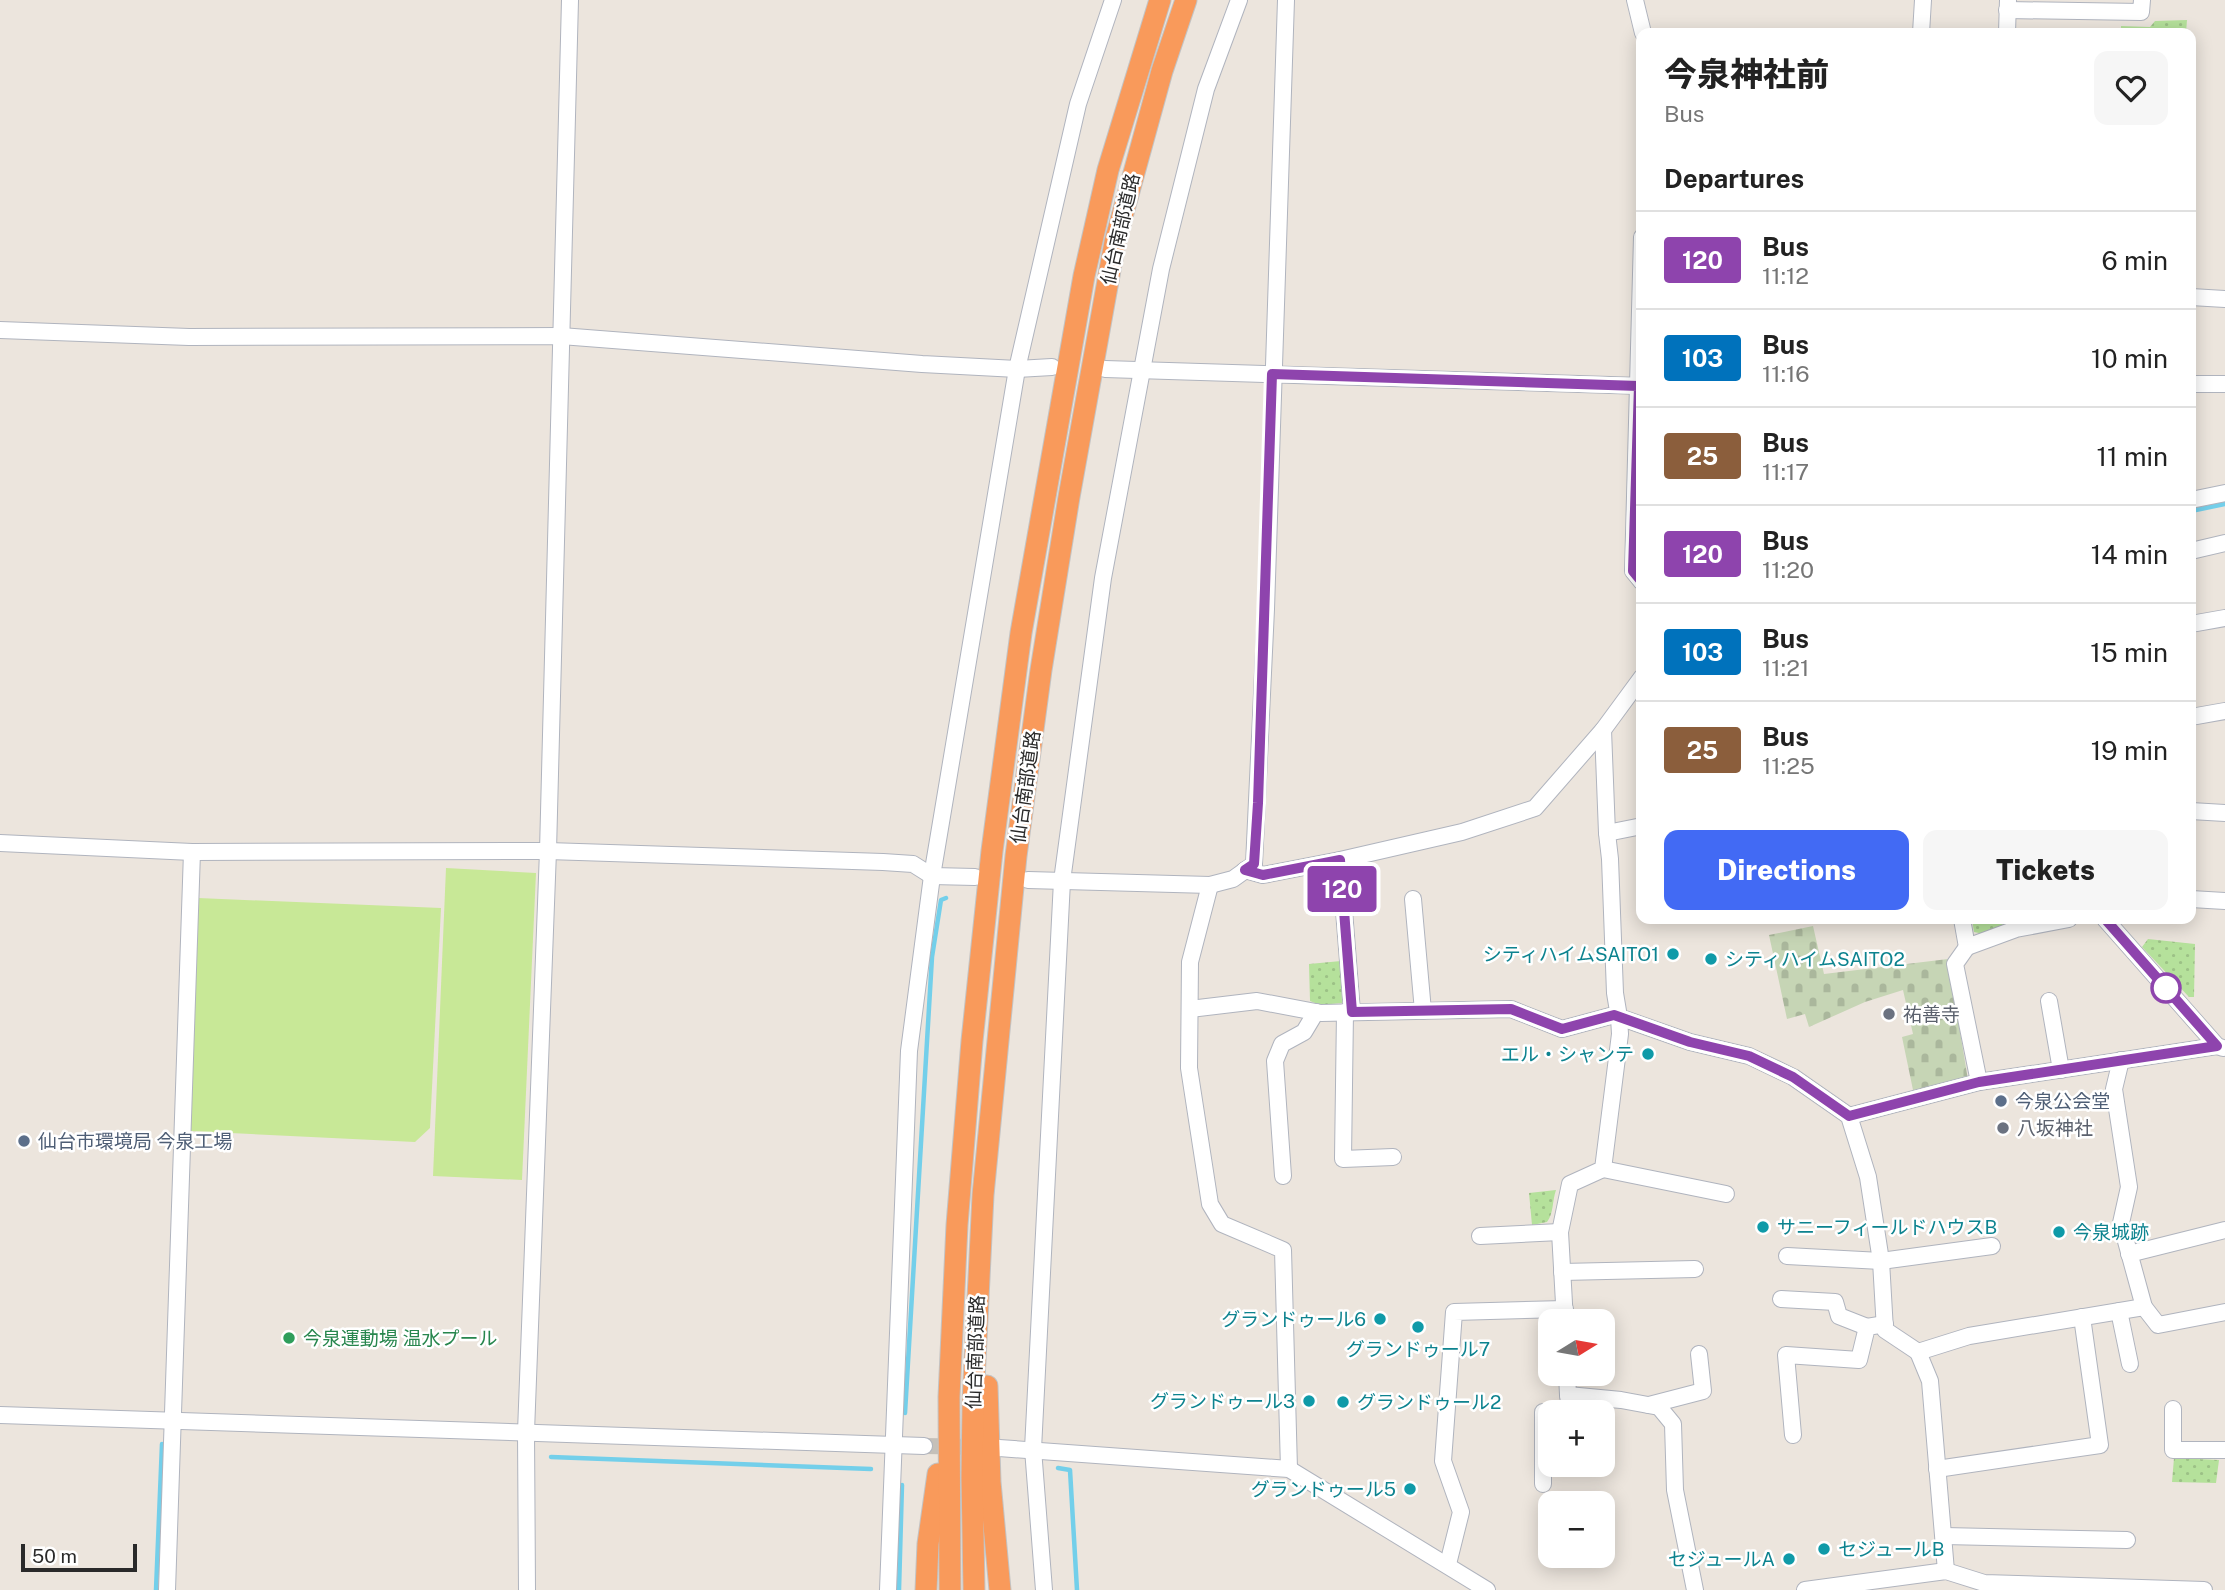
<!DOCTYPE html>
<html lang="en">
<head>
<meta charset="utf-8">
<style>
  body { margin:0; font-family:"Public Sans","Noto Sans JP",sans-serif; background:#f6f6f6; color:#222; height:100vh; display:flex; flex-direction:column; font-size:26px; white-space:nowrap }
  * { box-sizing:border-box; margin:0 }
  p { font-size:23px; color:#767676 }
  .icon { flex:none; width:38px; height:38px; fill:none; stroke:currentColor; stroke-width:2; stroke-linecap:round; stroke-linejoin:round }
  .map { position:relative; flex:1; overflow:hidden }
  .sheet { position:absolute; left:1636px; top:28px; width:560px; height:896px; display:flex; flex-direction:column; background:#fff; border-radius:14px; box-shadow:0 4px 18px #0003 }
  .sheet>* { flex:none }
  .badge { padding:0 14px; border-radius:5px; font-size:24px; line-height:46px }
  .needle { width:46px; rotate:79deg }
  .buttons { position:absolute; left:1538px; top:1309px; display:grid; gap:14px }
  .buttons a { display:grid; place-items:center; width:77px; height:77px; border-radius:14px; background:#fff; box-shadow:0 4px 18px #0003; font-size:35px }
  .scale { position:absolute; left:21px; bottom:18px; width:116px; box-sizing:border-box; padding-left:7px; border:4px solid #2a2a2a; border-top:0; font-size:19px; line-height:24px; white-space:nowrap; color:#2a2a2a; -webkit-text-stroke:5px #fff; paint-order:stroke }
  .map>.badge { position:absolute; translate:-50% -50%; box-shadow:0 0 0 4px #fff }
  h2 { padding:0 28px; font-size:26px; line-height:63px }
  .round { display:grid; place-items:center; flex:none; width:74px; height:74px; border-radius:14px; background:#f6f6f6 }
  .headline { display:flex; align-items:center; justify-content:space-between; height:119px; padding:0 28px }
  h1 { font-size:33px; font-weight:800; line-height:52px }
  .action { display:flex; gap:14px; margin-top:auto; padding:14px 28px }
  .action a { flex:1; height:80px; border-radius:14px; background:#426af4; color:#fff; font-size:28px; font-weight:800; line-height:80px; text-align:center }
  .action a+a { background:#f6f6f6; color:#222 }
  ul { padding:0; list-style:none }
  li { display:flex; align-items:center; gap:21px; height:98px; padding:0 28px; border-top:2px solid #e0e0e0 }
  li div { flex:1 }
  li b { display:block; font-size:26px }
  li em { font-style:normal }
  li .badge { min-width:77px; font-weight:700; text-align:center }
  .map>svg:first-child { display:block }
  .grass { fill:url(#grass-dots) }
  .cemetery { fill:url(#cemetery-stones) }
  .pitch { fill:#c8e897 }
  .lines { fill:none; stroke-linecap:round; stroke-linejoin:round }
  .stream { stroke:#73cfea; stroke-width:4.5 }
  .minor-tunnel { stroke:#c5c0b9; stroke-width:16; stroke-dasharray:16 8; stroke-linecap:butt }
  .minor-casing { stroke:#b0b4be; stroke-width:18 }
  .highway-casing { stroke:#c3c3c3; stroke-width:23 }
  .minor { stroke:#fff; stroke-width:16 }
  .highway { stroke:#f99a5b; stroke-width:21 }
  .line-casing { stroke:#fff; stroke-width:16 }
  .line { stroke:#8e44ad; stroke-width:10 }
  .culture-dot { fill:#0f9aa8; stroke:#fff; stroke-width:2.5 }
  .stop-dot { fill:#fff; stroke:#8e44ad; stroke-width:3.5 }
  .worship-dot { fill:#6b7280; stroke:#fff; stroke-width:2.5 }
  .service-dot { fill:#5c6f8a; stroke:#fff; stroke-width:2.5 }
  .leisure-dot { fill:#2e9e5b; stroke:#fff; stroke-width:2.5 }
  .labels { text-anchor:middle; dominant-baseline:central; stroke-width:5; stroke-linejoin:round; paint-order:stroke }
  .street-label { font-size:19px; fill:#2a2a2a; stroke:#fff }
  .culture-label { font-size:19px; fill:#0d838f; stroke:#fff; text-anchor:end }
  .worship-label { font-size:19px; fill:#5b616d; stroke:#fff; text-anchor:start }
  .service-label { font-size:19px; fill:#4e5e75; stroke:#fff; text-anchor:start }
  .leisure-label { font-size:19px; fill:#27864d; stroke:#fff; text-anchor:start }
</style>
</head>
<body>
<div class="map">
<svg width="2225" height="1590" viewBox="0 0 2225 1590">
  <defs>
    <pattern id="grass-dots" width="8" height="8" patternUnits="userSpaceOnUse" patternTransform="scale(1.75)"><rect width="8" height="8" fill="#b5e19b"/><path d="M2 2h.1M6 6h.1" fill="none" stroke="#9cc186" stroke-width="1.8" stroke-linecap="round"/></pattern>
    <pattern id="cemetery-stones" width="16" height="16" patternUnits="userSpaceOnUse" patternTransform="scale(1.75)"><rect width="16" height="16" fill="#c6d5b5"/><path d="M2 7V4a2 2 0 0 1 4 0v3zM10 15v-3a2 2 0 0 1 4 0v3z" fill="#aab79c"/></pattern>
  </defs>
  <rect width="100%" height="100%" fill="#ece5dd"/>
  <g class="grass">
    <path d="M2187 20 2186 33H2121V26L2150 27 2155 21Z"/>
    <path d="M1972 919H2002L2003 927 1984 934 1974 932Z"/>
    <path d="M2148 939 2195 944 2194 997H2189L2142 947Z"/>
    <path d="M1341 961 1342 1003 1320 1005 1310 1001 1309 964Z"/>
    <path d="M1556 1190C1552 1201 1554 1213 1547 1222L1532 1225 1529 1193Z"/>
    <path d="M2174 1458 2219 1460 2216 1483 2172 1482Z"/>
  </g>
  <path class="cemetery" d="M1813 926 1824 974 1948 959 1968 1080 1913 1090 1902 1037 1913 1034 1903 990 1865 1002 1809 1027 1805 1014 1787 1019 1769 935Z"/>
  <g class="pitch">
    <path d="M446 868 536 873 522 1180 433 1176Z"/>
    <path d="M198 898 441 908 430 1128 415 1142 190 1131Z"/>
  </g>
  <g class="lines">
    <g class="stream">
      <path d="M2191 511 2225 504"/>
      <path d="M905 1413 932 957 941 900 946 898"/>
      <path d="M551 1457 871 1469"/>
      <path d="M1058 1468 1070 1470 1077 1590"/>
      <path d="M156 1590 162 1444"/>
      <path d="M899 1590 902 1485"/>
    </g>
    <path class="minor-tunnel" d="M924 1446 982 1447"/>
    <defs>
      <g id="minor">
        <path d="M1635 0 1643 33"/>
        <path d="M2007 10 2141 12 2142 0"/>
        <path d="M1921 33 1923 0"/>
        <path d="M2007 33 2008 0"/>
        <path d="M1642 237 1633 571 1642 582"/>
        <path d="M2191 297 2225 299"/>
        <path d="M0 330 189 337 561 336 922 364 1017 369 1052 367"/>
        <path d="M1105 369 1642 386"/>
        <path d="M2191 384H2225"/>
        <path d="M2191 500 2225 493"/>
        <path d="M2191 551 2225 543"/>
        <path d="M2191 624 2225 618"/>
        <path d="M2191 717 2225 711"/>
        <path d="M1603 730 1607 833 1610 859 1615 993 1619 1017 1690 1042 1749 1056 1793 1077 1849 1116 1868 1177 1881 1261 1885 1330 1918 1352 1969 1336 2144 1307 2121 1223 2129 1187 2114 1089 2121 1060"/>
        <path d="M2191 811 2225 813"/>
        <path d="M1607 833 1642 826"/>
        <path d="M0 843 192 852 548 851 883 862 913 864 932 876 975 877"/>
        <path d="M1340 860 1352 1012"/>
        <path d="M1245 870 1263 875 1340 860 1462 832 1535 808 1603 730 1642 677"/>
        <path d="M1028 880 1210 885 1233 879 1254 864 1266 609 1286 0"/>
        <path d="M1210 885 1190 962 1189 1068 1210 1204 1222 1224 1283 1250 1289 1469"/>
        <path d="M1413 899 1423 1011"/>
        <path d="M2191 899 2225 901"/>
        <path d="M1962 919 1967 947 2016 929 2069 919"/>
        <path d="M2105 919 2217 1046 2223 1048"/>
        <path d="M1967 947 1955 964 1979 1082"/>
        <path d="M2049 1001 2061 1070"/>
        <path d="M1190 1009 1257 1001 1321 1013 1511 1009 1562 1029 1614 1015 1619 1017 1620 1034 1603 1169 1570 1184 1560 1232 1565 1321"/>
        <path d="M1345 1012 1343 1159 1393 1157"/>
        <path d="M1849 1116 1979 1082 2217 1046"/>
        <path d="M1603 1169 1726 1194"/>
        <path d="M1283 1176 1275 1061 1282 1044 1304 1032 1316 1012"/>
        <path d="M1480 1236 1560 1232"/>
        <path d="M2129 1254 2225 1230"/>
        <path d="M1787 1256 1881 1261 1992 1246"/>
        <path d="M1562 1272 1695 1269"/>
        <path d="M1781 1299 1835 1302 1839 1316 1867 1327"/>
        <path d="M2144 1307 2158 1325 2225 1312"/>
        <path d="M2119 1311 2130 1364"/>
        <path d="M1918 1352 1930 1381 1946 1571"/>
        <path d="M1567 1374 1568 1395 1621 1400 1659 1407 1673 1424 1675 1490 1695 1590"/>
        <path d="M1649 1405 1703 1391 1699 1354"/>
        <path d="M2173 1409V1450H2225"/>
        <path d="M0 1415 924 1446"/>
        <path d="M1793 1435 1786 1355 1859 1360 1867 1327 1885 1324"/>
        <path d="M999 1448 1289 1469 1487 1590"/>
        <path d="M1937 1469 2100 1445 2082 1317"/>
        <path d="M1543 1484V1412L1570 1411 1568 1395"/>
        <path d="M1944 1536 2127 1540"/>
        <path d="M1448 1564 1461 1512 1443 1461 1454 1312 1565 1309"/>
        <path d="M167 1590 192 852"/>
        <path d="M527 1590 526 1432 548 851 570 0"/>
        <path d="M888 1590 909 1051 932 876 1017 369 1078 104 1113 0"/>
        <path d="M1044 1590 1033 1449 1062 881 1103 578 1161 269 1206 89 1239 0"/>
        <path d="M1805 1590 1946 1571 1984 1583 2204 1590"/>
      </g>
      <g id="highway">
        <path d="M987 1386 990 1482 1000 1590"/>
        <path d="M926 1590 928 1544 938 1474"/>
        <path d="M950 1590 949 1397 957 1225 972 1041 992 851 1021 633 1084 276 1108 170 1160 0"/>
        <path d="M974 1590 972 1477 973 1402 983 1195 1016 856 1041 670 1069 497 1115 242 1162 71 1186 0"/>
      </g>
    </defs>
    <use href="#minor" class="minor-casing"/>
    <use href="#highway" class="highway-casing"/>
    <use href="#minor" class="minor"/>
    <use href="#highway" class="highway"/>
  </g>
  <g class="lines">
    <defs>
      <path id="line" d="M1642 582 1633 571 1639 386 1272 374 1258 803 1254 864 1245 870 1263 875 1340 860 1352 1012 1511 1009 1562 1029 1614 1015 1690 1042 1749 1056 1793 1077 1849 1116 1979 1082 2217 1046 2105 919"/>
    </defs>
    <use href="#line" class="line-casing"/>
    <use href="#line" class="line"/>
  </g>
  <g class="culture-dot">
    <circle cx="1673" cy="954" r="7"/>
    <circle cx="1711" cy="959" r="7"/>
    <circle cx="1648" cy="1054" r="7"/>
    <circle cx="1763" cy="1227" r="7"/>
    <circle cx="2059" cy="1232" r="7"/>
    <circle cx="1380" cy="1319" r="7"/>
    <circle cx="1418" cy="1327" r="7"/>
    <circle cx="1309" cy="1401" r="7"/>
    <circle cx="1343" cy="1402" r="7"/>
    <circle cx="1410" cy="1489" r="7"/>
    <circle cx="1824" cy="1549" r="7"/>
    <circle cx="1789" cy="1559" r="7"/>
  </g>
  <circle class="stop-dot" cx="2166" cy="988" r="14"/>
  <g class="worship-dot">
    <circle cx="1889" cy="1014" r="7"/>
    <circle cx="2003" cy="1128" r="7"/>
  </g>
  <g class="service-dot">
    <circle cx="2001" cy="1101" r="7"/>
    <circle cx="24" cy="1141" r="7"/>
  </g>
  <circle class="leisure-dot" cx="289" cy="1338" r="7"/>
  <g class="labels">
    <g class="street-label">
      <text transform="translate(1120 229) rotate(-77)">仙台南部道路</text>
      <text transform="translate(1025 787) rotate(-82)">仙台南部道路</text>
      <text transform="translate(975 1352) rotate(-88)">仙台南部道路</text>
    </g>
    <g class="culture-label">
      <text x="1659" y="954">シティハイムSAITO1</text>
      <text x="1725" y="959" text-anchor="start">シティハイムSAITO2</text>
      <text x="1634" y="1054">エル・シャンテ</text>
      <text x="1777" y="1227" text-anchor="start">サニーフィールドハウスB</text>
      <text x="2073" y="1232" text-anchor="start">今泉城跡</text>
      <text x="1366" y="1319">グランドゥール6</text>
      <text x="1418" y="1349" text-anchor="middle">グランドゥール7</text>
      <text x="1295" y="1401">グランドゥール3</text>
      <text x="1357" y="1402" text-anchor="start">グランドゥール2</text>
      <text x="1396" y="1489">グランドゥール5</text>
      <text x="1838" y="1549" text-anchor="start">セジュールB</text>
      <text x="1775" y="1559">セジュールA</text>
    </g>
    <g class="worship-label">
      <text x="1903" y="1014">祐善寺</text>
      <text x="2017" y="1128">八坂神社</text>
    </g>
    <g class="service-label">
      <text x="2015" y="1101">今泉公会堂</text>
      <text x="38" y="1141">仙台市環境局 今泉工場</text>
    </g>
    <g class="leisure-label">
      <text x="303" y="1338">今泉運動場 温水プール</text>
    </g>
  </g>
</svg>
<div class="buttons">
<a><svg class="needle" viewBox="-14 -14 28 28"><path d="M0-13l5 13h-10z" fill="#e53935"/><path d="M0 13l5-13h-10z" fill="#767676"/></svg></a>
<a>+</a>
<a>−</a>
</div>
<div class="scale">50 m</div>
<b class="badge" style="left:1342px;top:889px;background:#8e44ad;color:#fff">120</b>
<section class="sheet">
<div class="headline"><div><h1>今泉神社前</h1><p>Bus</p></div><a class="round"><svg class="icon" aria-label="heart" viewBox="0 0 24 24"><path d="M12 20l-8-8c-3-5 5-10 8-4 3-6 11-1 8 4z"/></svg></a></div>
<h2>Departures</h2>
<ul>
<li><span class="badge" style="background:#8e44ad;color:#fff">120</span><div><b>Bus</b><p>11:12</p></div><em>6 min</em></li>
<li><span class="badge" style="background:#0072bc;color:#fff">103</span><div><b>Bus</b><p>11:16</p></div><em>10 min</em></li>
<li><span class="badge" style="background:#8b5e3c;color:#fff">25</span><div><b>Bus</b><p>11:17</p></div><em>11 min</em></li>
<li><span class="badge" style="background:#8e44ad;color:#fff">120</span><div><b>Bus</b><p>11:20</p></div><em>14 min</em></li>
<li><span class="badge" style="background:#0072bc;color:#fff">103</span><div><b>Bus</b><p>11:21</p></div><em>15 min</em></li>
<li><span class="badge" style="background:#8b5e3c;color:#fff">25</span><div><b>Bus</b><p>11:25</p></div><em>19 min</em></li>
</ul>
<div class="action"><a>Directions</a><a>Tickets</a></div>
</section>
</div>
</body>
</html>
